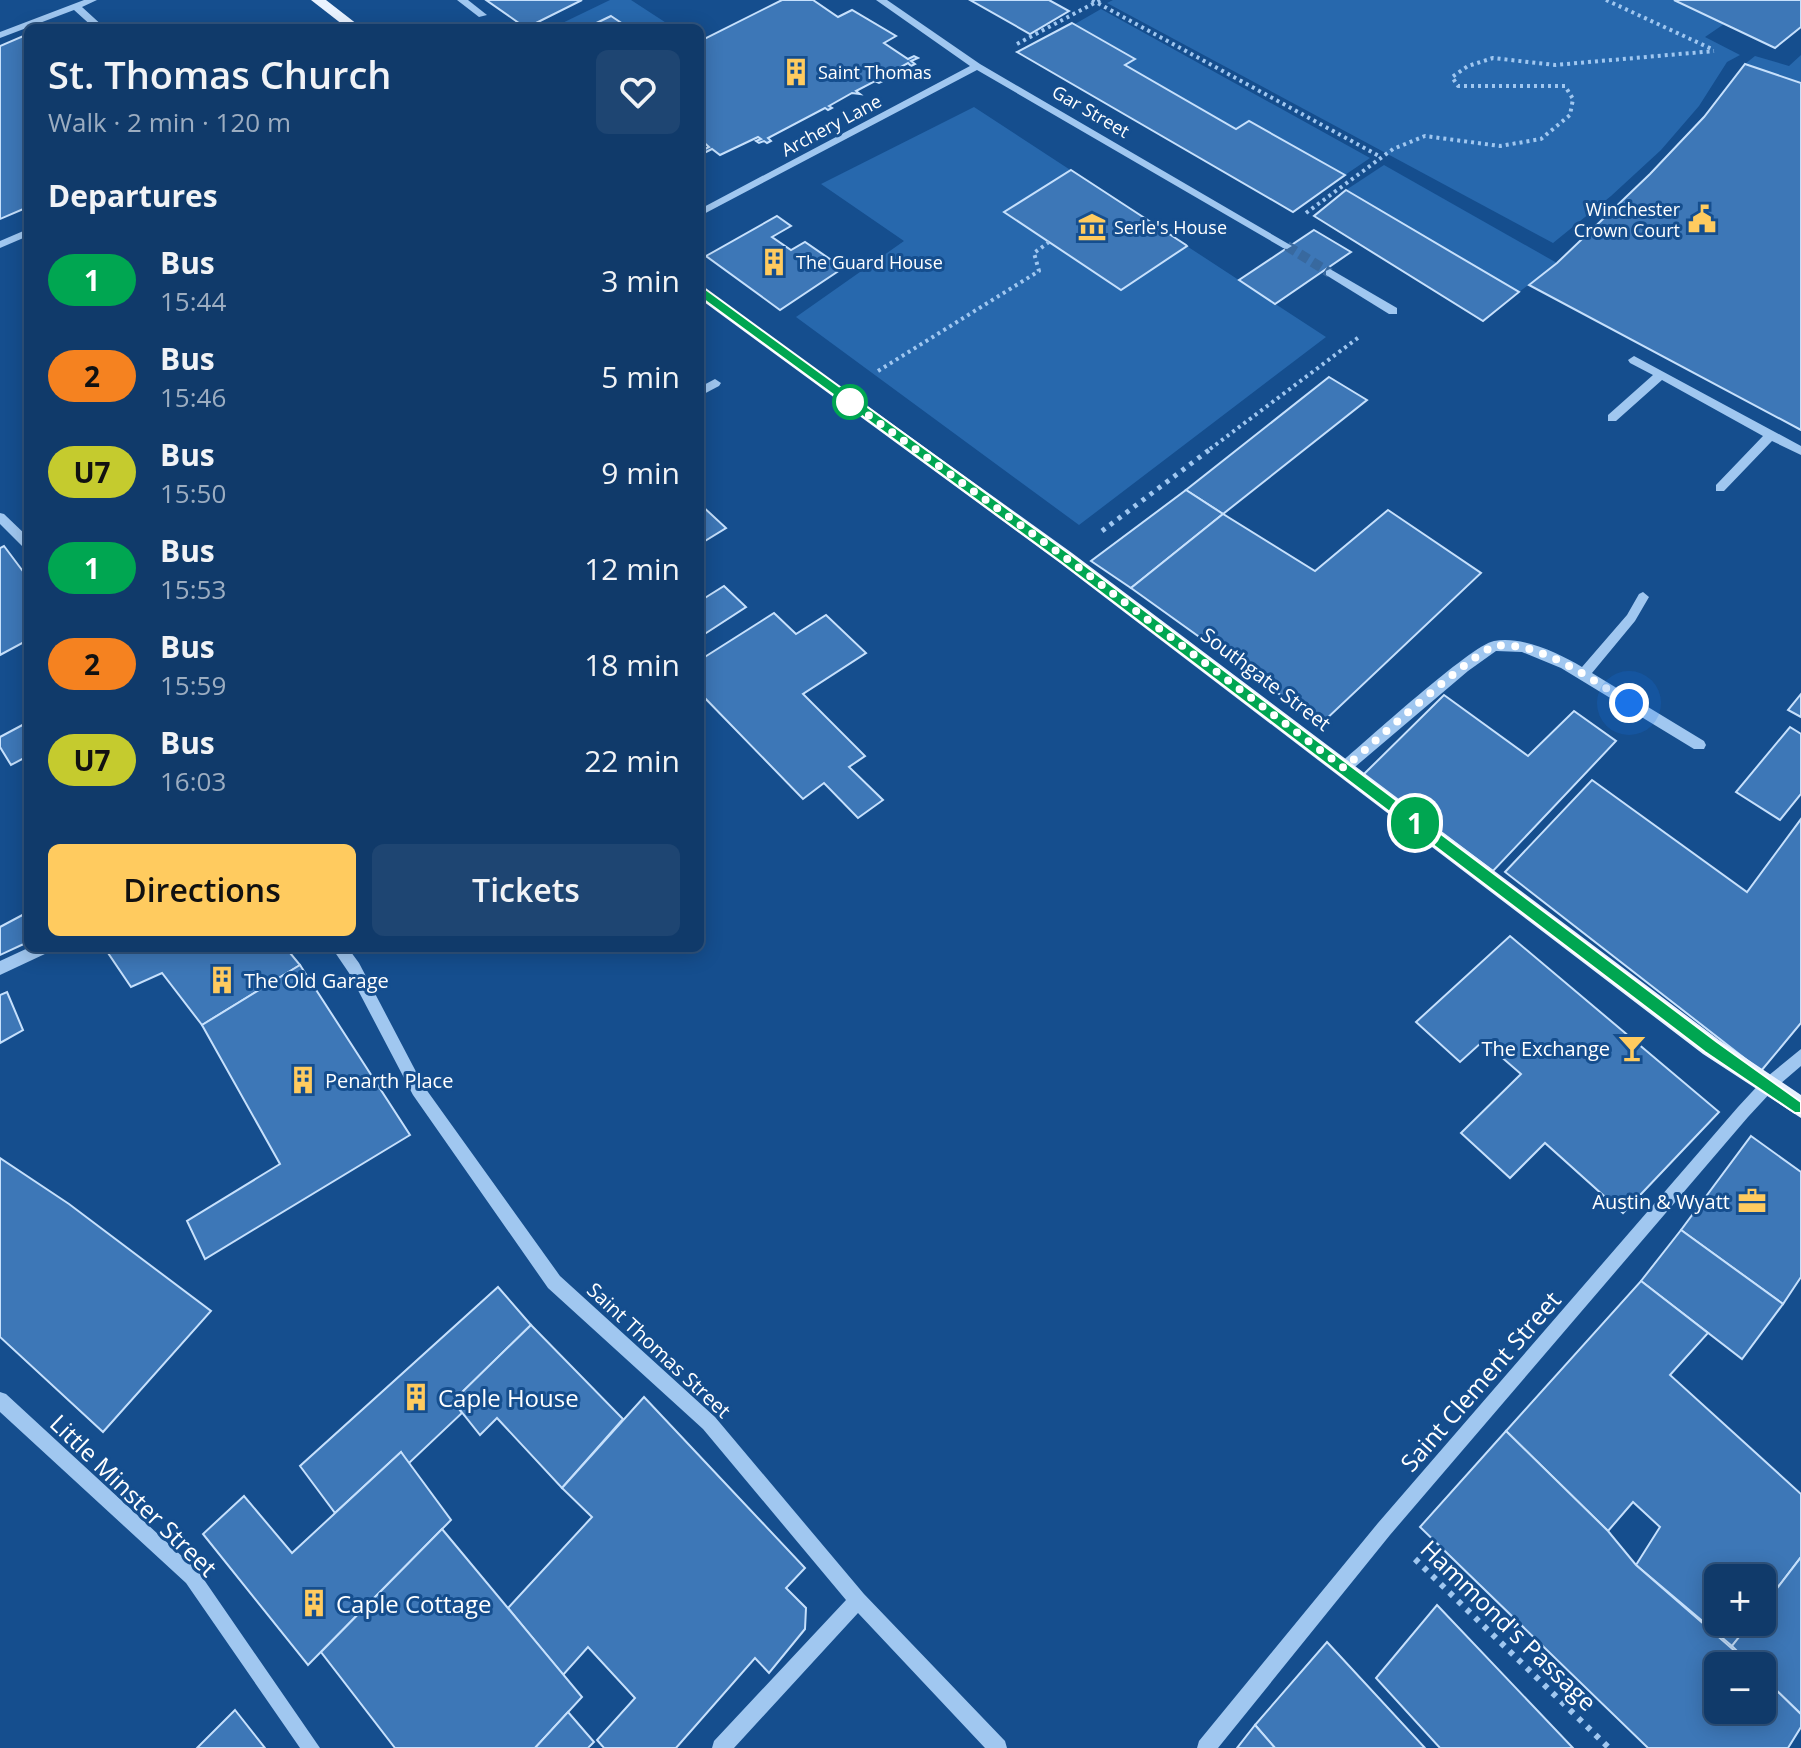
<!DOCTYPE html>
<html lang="en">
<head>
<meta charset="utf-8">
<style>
  body { margin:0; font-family:"Open Sans",sans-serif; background:#1e4572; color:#f1f3f6; height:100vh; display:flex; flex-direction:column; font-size:30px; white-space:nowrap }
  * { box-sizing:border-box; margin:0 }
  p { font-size:26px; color:#9cadc1 }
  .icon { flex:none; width:44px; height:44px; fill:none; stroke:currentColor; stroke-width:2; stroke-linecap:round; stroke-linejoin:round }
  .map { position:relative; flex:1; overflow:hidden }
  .details { position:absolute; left:24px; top:24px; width:680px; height:928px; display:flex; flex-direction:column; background:#103a6a; border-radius:12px; box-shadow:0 4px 20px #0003,0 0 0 2px #30547e }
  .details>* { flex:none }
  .badge { padding:0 16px; border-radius:26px; font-size:28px; line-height:52px }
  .buttons { position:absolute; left:1704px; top:1564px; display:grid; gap:16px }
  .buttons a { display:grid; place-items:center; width:72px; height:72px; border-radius:12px; background:#103a6a; box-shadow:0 4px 20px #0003,0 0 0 2px #30547e; font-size:40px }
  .you { position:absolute; width:40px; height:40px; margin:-20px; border:6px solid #fff; border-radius:50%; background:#1a73e8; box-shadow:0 0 0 12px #1a73e833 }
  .map>.badge { position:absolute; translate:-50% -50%; box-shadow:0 0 0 4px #fff }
  h2 { padding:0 24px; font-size:30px; line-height:72px }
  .round { display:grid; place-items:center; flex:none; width:84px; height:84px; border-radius:12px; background:#1e4572 }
  .summary { display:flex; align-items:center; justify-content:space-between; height:136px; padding:0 24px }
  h1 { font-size:38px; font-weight:600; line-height:60px }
  .primary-button { display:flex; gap:16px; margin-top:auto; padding:16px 24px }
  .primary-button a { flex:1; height:92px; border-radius:12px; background:#ffcb5f; color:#111; font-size:32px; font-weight:600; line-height:92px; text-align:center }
  .primary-button a+a { background:#1e4572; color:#f1f3f6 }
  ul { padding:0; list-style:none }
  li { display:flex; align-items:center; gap:24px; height:96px; padding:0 24px }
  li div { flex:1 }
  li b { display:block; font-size:30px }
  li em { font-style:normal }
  li .badge { min-width:88px; font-weight:700; text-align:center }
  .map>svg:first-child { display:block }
  .green { fill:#2768ad }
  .building { fill:#3d77b7; stroke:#c6e0fc; stroke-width:2 }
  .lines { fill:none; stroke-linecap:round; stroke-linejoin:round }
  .minor-tunnel { stroke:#38699f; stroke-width:10; stroke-dasharray:10 5; stroke-linecap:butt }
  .path-far2 { stroke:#a0c7f0; stroke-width:4; stroke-dasharray:3 4; stroke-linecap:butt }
  .path-far1 { stroke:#a0c7f0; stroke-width:5; stroke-dasharray:4 6; stroke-linecap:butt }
  .path { stroke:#a0c7f0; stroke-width:6; stroke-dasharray:5 7; stroke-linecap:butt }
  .minor { fill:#a0c7f0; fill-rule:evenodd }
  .major { fill:#e9f2ff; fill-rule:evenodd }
  .line { fill:#00a651; stroke:#fff; stroke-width:2 }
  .walk { stroke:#fff; stroke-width:8; stroke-dasharray:0 14.4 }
  .stop-dot { fill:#fff; stroke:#00a651; stroke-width:4 }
  .labels { text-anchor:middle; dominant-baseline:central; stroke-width:6; stroke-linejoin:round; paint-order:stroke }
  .far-poi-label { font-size:18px; fill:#fff; stroke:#154e8e; text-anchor:start }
  .far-street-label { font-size:18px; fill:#fff; stroke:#154e8e }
  .street-label { font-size:20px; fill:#fff; stroke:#154e8e }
  .poi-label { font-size:20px; fill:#fff; stroke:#154e8e; text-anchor:start }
  .near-street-label { font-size:24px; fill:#fff; stroke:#154e8e }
  .near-poi-label { font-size:24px; fill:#fff; stroke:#154e8e; text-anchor:start }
</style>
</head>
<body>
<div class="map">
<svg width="1801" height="1748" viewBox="0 0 1801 1748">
  <rect width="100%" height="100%" fill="#154e8e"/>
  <g class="green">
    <path d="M610 0H631L674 28H629L611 16 586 28H552Z"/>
    <path d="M1113 0H1674L1724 24 1705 37 1740 55 1727 62 1699 106 1661 150 1611 196 1553 243 1107 3Z"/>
    <path d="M1101 9 1370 158 1345 175 1249 121 1236 129 1125 65 1135 58 1075 24Z"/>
    <path d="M1801 55V83L1745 64 1755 56 1789 66Z"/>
    <path d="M974 107 1326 337 1079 525 796 317 904 241 821 184Z"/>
    <path d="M1384 165 1557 263 1519 292 1346 190Z"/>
  </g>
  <g class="building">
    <path d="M486 0H582L526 28Z"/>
    <path d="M782 0H813L838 17 852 10 896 36 884 43 908 59 914 56 918 58 911 61 915 64 911 66 908 63 879 79 883 81 879 83 875 81 856 91 860 94 852 93 829 106 832 108 828 110 825 108 768 138 771 141 767 143 764 141 759 143 756 141 761 139 758 137 720 155 712 149 706 152 703 150 709 147 700 139V41Z"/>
    <path d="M970 0H1049L1069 11 1030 34Z"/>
    <path d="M1674 0H1801V27L1775 48Z"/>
    <path d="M611 16 629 28H586Z"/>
    <path d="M1072 23 1135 59 1125 65 1236 129 1249 121 1345 175 1293 212 1017 52Z"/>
    <path d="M28 34V207L0 219V46Z"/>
    <path d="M1745 64 1801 83V430L1529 285 1557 263 1650 174 1704 117Z"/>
    <path d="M1071 170 1186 245 1187 246 1121 290 1004 212Z"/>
    <path d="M1346 190 1519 292 1483 321 1314 216Z"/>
    <path d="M777 216 791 226 772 237 791 250 805 242 843 268 780 310 706 256Z"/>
    <path d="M1314 230 1351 252 1275 304 1239 280Z"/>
    <path d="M1329 377 1367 400 1223 514 1186 490Z"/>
    <path d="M1186 490 1223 514 1131 588 1091 561Z"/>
    <path d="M700 504 726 528 700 544Z"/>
    <path d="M1388 510 1481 573 1321 724 1131 588 1223 514 1315 571Z"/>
    <path d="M4 546 28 578V640L0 655V548Z"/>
    <path d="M724 586 746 607 700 637V601Z"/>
    <path d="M774 613 796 634 826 615 866 653 803 694 865 756 849 767 883 800 858 818 824 783 803 799 700 693V660Z"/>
    <path d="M1801 694V717L1788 710Z"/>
    <path d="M1444 695 1528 756 1574 711 1616 741 1493 871 1363 775Z"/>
    <path d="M28 722V756L11 765 0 747V737Z"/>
    <path d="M1790 727 1801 734V794L1780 820 1736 792Z"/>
    <path d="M1592 780 1747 892 1801 819V1023L1761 1071 1505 872Z"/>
    <path d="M28 912V942L0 955V927Z"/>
    <path d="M1510 936 1719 1112 1623 1213 1545 1143 1510 1178 1461 1133 1521 1074 1483 1041 1460 1062 1416 1022Z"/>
    <path d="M112 948H286L300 965 202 1025 162 973 131 987 106 950Z"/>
    <path d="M300 965 410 1135 205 1259 187 1221 280 1164 202 1025Z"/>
    <path d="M7 992 23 1030 0 1043V995Z"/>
    <path d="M1751 1136 1801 1172V1277L1783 1304 1681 1230Z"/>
    <path d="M0 1158 69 1204 211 1311 103 1432 0 1337Z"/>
    <path d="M1681 1230 1783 1304 1742 1359 1641 1281Z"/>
    <path d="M1641 1281 1708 1333 1670 1375 1801 1494V1557L1762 1608V1578H1718V1622H1751L1732 1646 1636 1565 1660 1527 1633 1502 1608 1531 1506 1431Z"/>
    <path d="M498 1287 531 1325 453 1401 462 1413 408 1464 401 1452 335 1513 300 1466Z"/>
    <path d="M531 1325 623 1419 562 1488 497 1418 480 1435 453 1401Z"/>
    <path d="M644 1397 805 1568 786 1588 806 1608 805 1629 769 1673 755 1658 676 1748H604L597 1740 635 1698 588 1647 563 1675 508 1608 592 1517 562 1488Z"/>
    <path d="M1506 1431 1608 1531 1636 1565 1752 1666H1718V1710H1762V1676L1801 1714V1727L1788 1748H1648L1420 1527Z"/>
    <path d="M401 1452 451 1520 308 1665 203 1534 244 1496 292 1553Z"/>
    <path d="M442 1529 582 1697 535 1748H395L321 1652Z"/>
    <path d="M1801 1557V1714L1762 1676V1666H1752L1732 1646 1751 1622H1762V1608Z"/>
    <path d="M1437 1605 1573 1748H1440L1376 1678Z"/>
    <path d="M1327 1642 1425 1748H1275L1255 1725Z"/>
    <path d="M235 1710 265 1748H197Z"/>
    <path d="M568 1712 594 1742 588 1748H535Z"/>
    <path d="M1255 1725 1275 1748H1237Z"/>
  </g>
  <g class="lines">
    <path class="minor-tunnel" d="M1287 246 1330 273"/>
    <g class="path-far2">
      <path d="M1092 0 1381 157"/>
      <path d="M1606 0 1714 50"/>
      <path d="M1017 44 1100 0"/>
      <path d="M1306 213 1393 149 1425 136 1500 146 1541 139 1570 115 1573 99 1565 86H1458L1452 77 1468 66 1493 58 1555 65 1714 51"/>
      <path d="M878 371 1039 271 1034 253 1049 242"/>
      <path d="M1210 449 1359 337"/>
    </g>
    <path class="path-far1" d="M1102 531 1213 447"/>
    <path class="path" d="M1415 1559 1609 1748"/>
    <g class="minor">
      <path d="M84 0H97L82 7 105 28H94L74 10 0 38V32Z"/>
      <path d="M457 0H468L487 15 479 17Z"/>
      <path d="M876 0H887L980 64 1292 246 1287 249 1283 248 977 70 700 216V209L970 66Z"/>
      <path d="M700 165 705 168 704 171 700 172Z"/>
      <path d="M28 229V236L0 248V241Z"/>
      <path d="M1330 269 1397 308V314H1389L1326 275V271Z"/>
      <path d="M1634 356 1801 446V455L1772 441 1724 491H1716V485L1763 436 1662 380 1616 421H1608V415L1653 375 1630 363 1628 360Z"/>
      <path d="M715 379 721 383 719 386 700 396V387Z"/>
      <path d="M0 513 4 514 28 537V550L24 548 0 524Z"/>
      <path d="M1643 592 1649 597 1635 621 1592 673 1704 741 1706 745 1704 749H1694L1561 668 1522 652 1496 651 1468 671 1349 772H1339L1337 768 1339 764C1364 743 1471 645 1494 641 1523 636 1558 653 1582 667L1627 615 1639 594Z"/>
      <path d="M28 948H49L47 953 0 975V961Z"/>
      <path d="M332 948H348L359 963 423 1085 560 1276 715 1417 864 1594 1005 1741 1007 1748H985L858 1613 734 1748H712L714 1741 846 1600 703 1429 548 1288 413 1095 349 973Z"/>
      <path d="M1801 1049V1066L1773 1090 1748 1117 1390 1535 1218 1748H1197L1199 1741 1378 1523 1738 1107 1763 1080Z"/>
      <path d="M0 1392 6 1394 198 1571 320 1748H300L186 1583 0 1412Z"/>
    </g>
    <g class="major">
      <path d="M311 0H326L362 28H347Z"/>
      <path d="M700 286 1072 553 1719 1040 1801 1095V1118L1703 1054 1060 563 700 299Z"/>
    </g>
  </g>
  <path class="line" d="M696 288H704L1071 555 1717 1042 1801 1102V1113H1795L1705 1052 1061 562 696 294Z"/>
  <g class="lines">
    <path class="walk" d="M850 402 842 396 1066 558 1344 768C1367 749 1476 649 1496 646 1539 640 1594 681 1629 703"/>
  </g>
  <defs>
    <symbol id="building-bare" viewBox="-9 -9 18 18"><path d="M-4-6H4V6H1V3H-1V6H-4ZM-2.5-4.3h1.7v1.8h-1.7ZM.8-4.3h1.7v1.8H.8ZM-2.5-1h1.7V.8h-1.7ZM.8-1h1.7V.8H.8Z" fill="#ffcb5f" stroke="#154e8e" stroke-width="2.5" paint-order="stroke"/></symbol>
    <symbol id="civic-bare" viewBox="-9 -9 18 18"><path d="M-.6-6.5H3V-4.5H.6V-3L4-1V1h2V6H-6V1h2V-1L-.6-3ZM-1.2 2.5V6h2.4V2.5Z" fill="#ffcb5f" stroke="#154e8e" stroke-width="2.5" paint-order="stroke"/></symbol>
    <symbol id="museum-bare" viewBox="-9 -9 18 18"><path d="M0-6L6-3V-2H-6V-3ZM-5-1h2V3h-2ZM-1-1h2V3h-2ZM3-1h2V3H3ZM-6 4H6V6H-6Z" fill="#ffcb5f" stroke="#154e8e" stroke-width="2.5" paint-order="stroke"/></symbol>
    <symbol id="bar-bare" viewBox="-9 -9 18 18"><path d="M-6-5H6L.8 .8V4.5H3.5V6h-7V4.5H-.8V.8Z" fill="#ffcb5f" stroke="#154e8e" stroke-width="2.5" paint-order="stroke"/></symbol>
    <symbol id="office-bare" viewBox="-9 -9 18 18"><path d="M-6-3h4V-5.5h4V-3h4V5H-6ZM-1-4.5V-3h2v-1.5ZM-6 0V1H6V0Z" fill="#ffcb5f" stroke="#154e8e" stroke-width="2.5" paint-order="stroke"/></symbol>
  </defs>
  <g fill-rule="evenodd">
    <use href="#building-bare" x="776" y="52" width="40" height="40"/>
    <use href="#civic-bare" x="1682" y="199" width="40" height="40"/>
    <use href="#museum-bare" x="1072" y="207" width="40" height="40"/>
    <use href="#building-bare" x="754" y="242" width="40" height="40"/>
    <use href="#building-bare" x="202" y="960" width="40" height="40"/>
    <use href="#bar-bare" x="1612" y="1028" width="40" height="40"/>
    <use href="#building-bare" x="283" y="1060" width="40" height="40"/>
    <use href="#office-bare" x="1732" y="1181" width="40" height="40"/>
    <use href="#building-bare" x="396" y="1377" width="40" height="40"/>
    <use href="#building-bare" x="294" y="1583" width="40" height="40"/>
  </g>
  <circle class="stop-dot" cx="850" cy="402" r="16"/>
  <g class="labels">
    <g class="far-poi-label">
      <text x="818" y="72">Saint Thomas</text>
      <text x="1680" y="209" text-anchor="end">Winchester<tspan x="1680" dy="21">Crown Court</tspan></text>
      <text x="1114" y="227">Serle's House</text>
      <text x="796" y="262">The Guard House</text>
    </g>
    <g class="far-street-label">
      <text transform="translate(1091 111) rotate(30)">Gar Street</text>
      <text transform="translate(831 125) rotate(-28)">Archery Lane</text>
    </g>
    <g class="street-label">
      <text transform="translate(1266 679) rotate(37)">Southgate Street</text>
      <text transform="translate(659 1350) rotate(43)">Saint Thomas Street</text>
    </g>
    <g class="poi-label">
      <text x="244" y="980">The Old Garage</text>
      <text x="1610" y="1048" text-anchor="end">The Exchange</text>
      <text x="325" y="1080">Penarth Place</text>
      <text x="1730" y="1201" text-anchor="end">Austin &amp; Wyatt</text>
    </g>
    <g class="near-street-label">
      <text transform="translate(1480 1381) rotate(-49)">Saint Clement Street</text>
      <text transform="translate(134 1495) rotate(44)">Little Minster Street</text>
      <text transform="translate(1509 1625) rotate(44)">Hammond's Passage</text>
    </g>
    <g class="near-poi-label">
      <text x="438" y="1397">Caple House</text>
      <text x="336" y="1603">Caple Cottage</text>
    </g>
  </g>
</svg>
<div class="buttons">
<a>+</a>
<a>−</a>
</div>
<div class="you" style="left:1629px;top:703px"></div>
<b class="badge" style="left:1415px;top:823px;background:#00a651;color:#fff">1</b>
<section class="details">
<div class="summary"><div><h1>St. Thomas Church</h1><p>Walk · 2 min · 120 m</p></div><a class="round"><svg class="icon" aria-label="heart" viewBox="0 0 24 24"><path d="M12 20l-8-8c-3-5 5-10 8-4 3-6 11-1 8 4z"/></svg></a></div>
<h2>Departures</h2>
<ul>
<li><span class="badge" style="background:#00a651;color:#fff">1</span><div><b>Bus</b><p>15:44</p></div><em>3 min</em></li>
<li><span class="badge" style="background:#f58220;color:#111">2</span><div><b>Bus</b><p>15:46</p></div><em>5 min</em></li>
<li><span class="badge" style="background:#c5cb2e;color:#111">U7</span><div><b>Bus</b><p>15:50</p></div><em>9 min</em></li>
<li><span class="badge" style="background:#00a651;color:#fff">1</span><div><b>Bus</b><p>15:53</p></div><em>12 min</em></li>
<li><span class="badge" style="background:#f58220;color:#111">2</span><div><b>Bus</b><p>15:59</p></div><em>18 min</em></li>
<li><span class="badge" style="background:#c5cb2e;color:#111">U7</span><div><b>Bus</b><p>16:03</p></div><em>22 min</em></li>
</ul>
<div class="primary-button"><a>Directions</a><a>Tickets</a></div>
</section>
</div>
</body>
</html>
